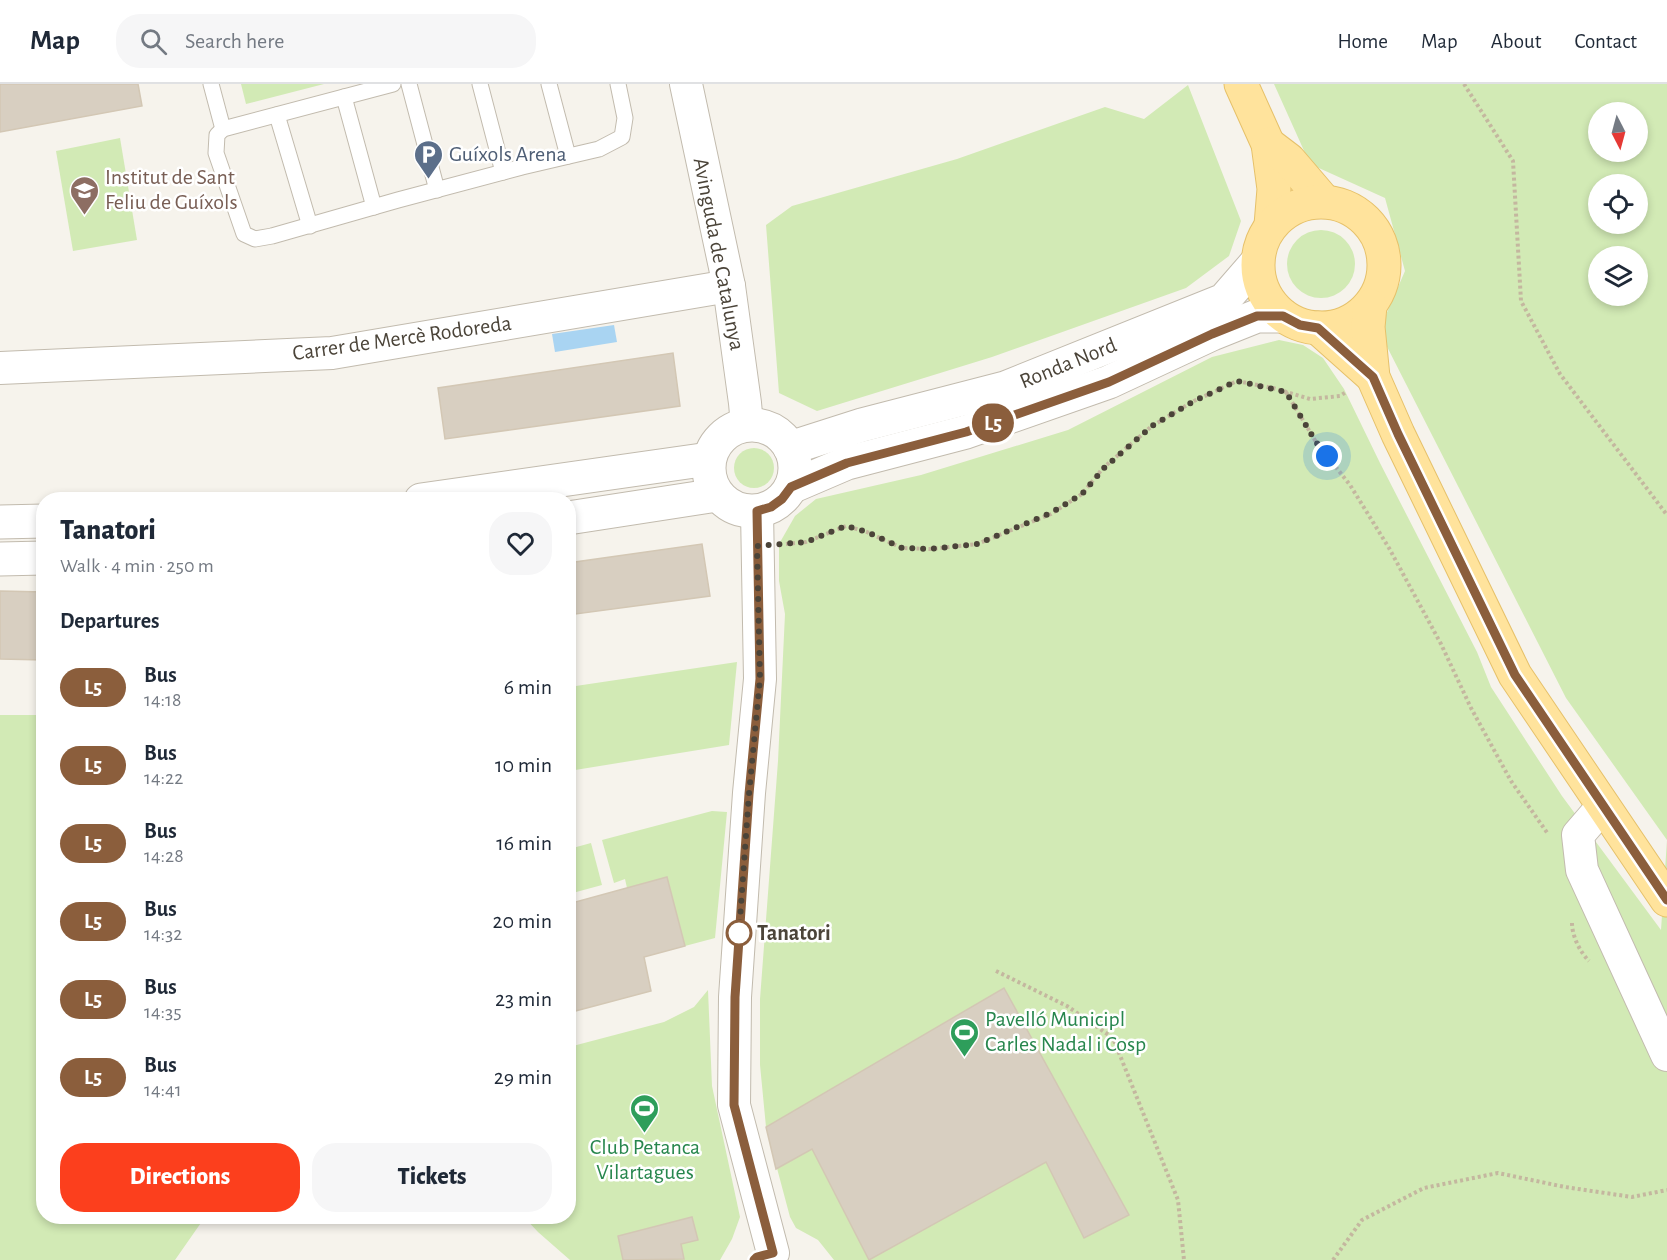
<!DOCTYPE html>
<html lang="en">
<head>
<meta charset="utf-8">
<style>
  body { margin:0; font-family:"Alegreya Sans",sans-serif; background:#f6f6f7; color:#1f2937; height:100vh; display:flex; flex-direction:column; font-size:22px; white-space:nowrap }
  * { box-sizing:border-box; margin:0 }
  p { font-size:20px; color:#747a83 }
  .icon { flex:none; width:33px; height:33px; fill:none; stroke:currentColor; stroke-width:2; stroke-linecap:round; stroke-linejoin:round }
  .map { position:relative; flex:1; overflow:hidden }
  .details { position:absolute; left:36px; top:408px; width:540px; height:732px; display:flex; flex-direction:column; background:#fff; border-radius:24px; box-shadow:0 3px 9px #0003 }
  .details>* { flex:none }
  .badge { padding:0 12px; border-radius:20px; font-size:21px; line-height:39px }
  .needle { width:39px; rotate:174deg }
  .fabs { position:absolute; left:1588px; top:18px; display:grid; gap:12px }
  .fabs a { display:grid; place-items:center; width:60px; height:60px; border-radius:50%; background:#fff; box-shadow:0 3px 9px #0003; font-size:30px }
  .you { position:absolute; width:30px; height:30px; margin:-15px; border:4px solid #fff; border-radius:50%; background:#1a73e8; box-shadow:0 0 0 9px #1a73e833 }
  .map>.badge { position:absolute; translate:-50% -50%; box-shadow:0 0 0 3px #fff }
  h2 { padding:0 24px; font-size:22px; line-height:54px }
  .round { display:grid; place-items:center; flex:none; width:63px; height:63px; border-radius:24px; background:#f6f6f7 }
  .summary { display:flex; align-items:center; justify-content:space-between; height:102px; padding:0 24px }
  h1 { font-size:28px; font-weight:800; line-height:45px }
  .action { display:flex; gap:12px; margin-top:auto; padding:12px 24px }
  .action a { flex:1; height:69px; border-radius:24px; background:#fc3f1d; color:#fff; font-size:24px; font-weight:800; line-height:69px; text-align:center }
  .action a+a { background:#f6f6f7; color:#1f2937 }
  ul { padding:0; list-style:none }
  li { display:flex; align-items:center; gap:18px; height:78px; padding:0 24px }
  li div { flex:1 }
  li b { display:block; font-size:22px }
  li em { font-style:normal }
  li .badge { min-width:66px; font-weight:700; text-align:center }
  header { display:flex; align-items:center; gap:36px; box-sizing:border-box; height:84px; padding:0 30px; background:#fff; border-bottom:2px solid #e0e1e3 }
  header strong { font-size:28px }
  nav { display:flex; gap:33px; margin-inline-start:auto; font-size:21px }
  .search { width:420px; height:54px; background:#f6f6f7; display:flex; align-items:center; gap:15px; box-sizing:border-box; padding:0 21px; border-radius:24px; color:#747a83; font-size:22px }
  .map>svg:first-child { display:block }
  .green { fill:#d2eab5; fill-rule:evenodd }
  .water { fill:#a9d4f2 }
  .building { fill:#d8cfc1; stroke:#d3c7b4; stroke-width:1.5 }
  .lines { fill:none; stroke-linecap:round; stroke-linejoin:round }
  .service-casing { stroke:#c2bbae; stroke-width:17 }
  .minor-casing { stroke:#c2bbae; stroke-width:34 }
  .tertiary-casing { stroke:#c2bbae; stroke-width:35 }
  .primary-casing { stroke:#e6c16a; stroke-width:35 }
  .path { stroke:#c4b79f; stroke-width:4; stroke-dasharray:3 3; stroke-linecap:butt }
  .service { stroke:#fff; stroke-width:15 }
  .minor { stroke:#fff; stroke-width:32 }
  .tertiary { stroke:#fff; stroke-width:33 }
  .primary { stroke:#ffe39c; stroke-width:33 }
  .line-casing { stroke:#fff; stroke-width:14 }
  .line { stroke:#8b5e3c; stroke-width:9 }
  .walk { stroke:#4b4439; stroke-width:6; stroke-dasharray:0 10.8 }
  .stop-dot { fill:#fff; stroke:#8b5e3c; stroke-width:3 }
  .labels { text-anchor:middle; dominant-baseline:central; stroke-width:5; stroke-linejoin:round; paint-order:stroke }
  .service-label { font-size:22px; fill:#4e5e75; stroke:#fff; text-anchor:start }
  .education-label { font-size:22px; fill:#785e54; stroke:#fff; text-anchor:start }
  .street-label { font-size:22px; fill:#4b4439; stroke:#fff }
  .stop-label { font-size:22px; font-weight:bold; fill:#4b4439; stroke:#fff; text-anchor:start }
  .leisure-label { font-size:22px; fill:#27864d; stroke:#fff; text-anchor:start }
</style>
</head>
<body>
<header>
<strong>Map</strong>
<div class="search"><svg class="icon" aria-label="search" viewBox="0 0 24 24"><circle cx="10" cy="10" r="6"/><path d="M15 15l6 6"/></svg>Search here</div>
<nav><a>Home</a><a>Map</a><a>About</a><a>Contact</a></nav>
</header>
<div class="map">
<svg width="1667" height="1176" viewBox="0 0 1667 1176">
  <rect width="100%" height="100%" fill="#f6f3ec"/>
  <g class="green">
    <path d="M241 0H324L246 20Z"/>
    <path d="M1274 0H1667V1176H834L818 1156 796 1144 790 1133 766 1043 760 981V915L778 677 785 530 779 497V460L795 432 816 415 921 391 1068 346 1212 273 1279 256 1303 261 1323 274 1344 305 1380 379 1477 568 1491 603 1562 712 1661 846 1667 756 1566 614 1379 247 1405 187 1385 114 1310 80ZM1599 28H1638V68H1599ZM1599 100H1638V140H1599ZM1599 172H1638V212H1599Z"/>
    <path d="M1188 1 1241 137 1229 172 1186 204 992 273 817 327 779 309 766 141 792 122 957 75 1105 23 1144 35Z"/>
    <path d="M120 54 137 156 73 167 56 67Z"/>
    <circle cx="1321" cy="180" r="34"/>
    <circle cx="754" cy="384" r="20"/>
    <path d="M737 578 729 661 569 687V603Z"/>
    <path d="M0 631H43L44 1132 205 1133 175 1176H0Z"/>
    <path d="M712 727 727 728 715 854 685 862 667 793 627 804 625 795 614 799 602 756Z"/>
    <path d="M591 759 602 801 569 810V765Z"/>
    <path d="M708 906 712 1002 740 1133 732 1155 720 1176H570L538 1148 524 1133 568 1132 569 963 664 938 694 923Z"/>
  </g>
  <path class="water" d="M614 241 617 258 555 268 552 250Z"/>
  <g class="building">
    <path d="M0 0H138L142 22 0 48Z"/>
    <path d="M673 269 680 322 445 355 438 304Z"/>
    <path d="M702 460 710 512 568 531V479Z"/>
    <path d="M0 507 44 508V576L0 575Z"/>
    <path d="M667 793 685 862 644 873 651 907 568 929V820Z"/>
    <path d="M1004 904 1129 1131 1084 1154 1046 1078 869 1176 812 1065 776 1085 766 1043Z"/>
    <path d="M692 1133 698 1156 681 1160 684 1175 623 1176 618 1152Z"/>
  </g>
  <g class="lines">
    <defs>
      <g id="service">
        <path d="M211 0 223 45"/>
        <path d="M393 0 223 45 217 51 216 69 244 150 255 155 272 152 398 116 522 83 599 65 622 53 625 34 618 0"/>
        <path d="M409 0 437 106"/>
        <path d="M480 0 503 88"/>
        <path d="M549 0 568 72"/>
        <path d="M344 13 374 123"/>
        <path d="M277 31 310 142"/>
      </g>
      <g id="minor">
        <path d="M686 0 729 202 745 319 747 341"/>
        <path d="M0 284 332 269 729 202"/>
        <path d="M757 427 760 595 749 709 735 913 734 1021 773 1169"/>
        <path d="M1603 722 1578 751 1582 786 1667 971"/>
      </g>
      <g id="tertiary">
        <circle cx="752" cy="384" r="43"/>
        <path d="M790 364 862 341 1005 304 1224 216 1257 178"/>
        <path d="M791 403 847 379 966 348 1109 298 1212 250 1257 232H1283"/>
        <path d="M421 416 709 375"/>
        <path d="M568 434 717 411"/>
        <path d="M0 438 44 437"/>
        <path d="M0 475 44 474"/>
      </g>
      <g id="primary">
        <path d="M1241 0 1268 60 1274 105 1271 141"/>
        <path d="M1268 60 1289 76 1324 117"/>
        <circle cx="1321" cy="181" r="63"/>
        <path d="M1370 222 1368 243 1373 293 1398 350 1515 591 1667 816"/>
        <path d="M1318 244 1373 293"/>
      </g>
    </defs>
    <use href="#service" class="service-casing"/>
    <use href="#minor" class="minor-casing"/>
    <use href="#tertiary" class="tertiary-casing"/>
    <use href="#primary" class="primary-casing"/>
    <g class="path">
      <path d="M1464 0 1513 77 1521 217 1560 290 1667 431"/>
      <path d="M1286 308 1316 358 1350 401 1389 464 1441 560 1471 624 1511 697 1548 750"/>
      <path d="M786 460 806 458 846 442 867 448 902 464 930 465 977 460 1051 430 1082 410 1103 384 1152 342 1194 317 1237 297 1273 304 1310 315 1340 312 1346 308"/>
      <path d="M1572 839C1572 852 1580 868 1589 877"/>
      <path d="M996 887 1067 922 1113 954 1178 1116 1184 1176"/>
      <path d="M1333 1176 1362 1136 1424 1104 1498 1089 1565 1103 1632 1113 1667 1106"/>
    </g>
    <use href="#service" class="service"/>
    <use href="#minor" class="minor"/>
    <use href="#tertiary" class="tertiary"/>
    <use href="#primary" class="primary"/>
  </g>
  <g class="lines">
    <defs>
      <path id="line" d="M754 1176 757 1173 773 1169 734 1021 735 913 749 710 760 595 757 427 771 423 782 415 791 403 847 379 966 348 1109 298 1212 250 1257 232H1283L1300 241 1318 244 1373 293 1398 350 1515 591 1667 816"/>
    </defs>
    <use href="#line" class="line-casing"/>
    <use href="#line" class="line"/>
    <path class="walk" d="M739 849 749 710 760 595 757 462 806 458 846 442 867 448 902 464 930 465 977 460 1051 429 1082 410 1104 384 1152 342 1194 317 1237 297 1286 308 1316 358 1327 372"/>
  </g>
  <defs>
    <symbol id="parking-pin" viewBox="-11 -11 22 30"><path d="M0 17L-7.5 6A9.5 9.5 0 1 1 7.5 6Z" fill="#5c6f8a" stroke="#fff"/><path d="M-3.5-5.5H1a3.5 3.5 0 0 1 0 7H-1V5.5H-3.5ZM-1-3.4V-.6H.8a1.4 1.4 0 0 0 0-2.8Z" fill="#fff"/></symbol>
    <symbol id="school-pin" viewBox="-11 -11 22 30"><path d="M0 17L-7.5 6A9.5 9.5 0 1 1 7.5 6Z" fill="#8d6e63" stroke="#fff"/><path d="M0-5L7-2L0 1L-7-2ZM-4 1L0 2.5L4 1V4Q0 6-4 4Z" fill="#fff"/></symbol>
    <symbol id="stadium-pin" viewBox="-11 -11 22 30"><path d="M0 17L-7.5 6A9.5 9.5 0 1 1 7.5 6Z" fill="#2e9e5b" stroke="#fff"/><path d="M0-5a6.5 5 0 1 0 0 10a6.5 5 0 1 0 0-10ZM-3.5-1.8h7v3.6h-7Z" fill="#fff"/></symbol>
  </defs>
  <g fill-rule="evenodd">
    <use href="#parking-pin" x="412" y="54" width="33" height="45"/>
    <use href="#school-pin" x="68" y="90" width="33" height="45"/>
    <use href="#stadium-pin" x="948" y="932" width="33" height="45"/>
    <use href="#stadium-pin" x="628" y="1008" width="33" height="45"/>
  </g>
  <circle class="stop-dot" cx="739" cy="849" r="12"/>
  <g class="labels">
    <g class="service-label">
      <text x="449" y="70">Guíxols Arena</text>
    </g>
    <g class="education-label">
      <text x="105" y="93">Institut de Sant<tspan x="105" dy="25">Feliu de Guíxols</tspan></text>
    </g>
    <g class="street-label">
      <text transform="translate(719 170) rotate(79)">Avinguda de Catalunya</text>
      <text transform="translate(402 254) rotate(-8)">Carrer de Mercè Rodoreda</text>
      <text transform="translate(1068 279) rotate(-22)">Ronda Nord</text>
    </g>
    <g class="stop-label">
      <text x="757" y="849">Tanatori</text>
    </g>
    <g class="leisure-label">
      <text x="985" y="935">Pavelló Municipl<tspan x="985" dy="25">Carles Nadal i Cosp</tspan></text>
      <text x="645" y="1063" text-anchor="middle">Club Petanca<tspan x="645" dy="25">Vilartagues</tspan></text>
    </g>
  </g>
</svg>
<div class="fabs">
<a><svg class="needle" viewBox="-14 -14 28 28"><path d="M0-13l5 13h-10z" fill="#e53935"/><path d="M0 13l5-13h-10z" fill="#747a83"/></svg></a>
<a><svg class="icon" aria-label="locate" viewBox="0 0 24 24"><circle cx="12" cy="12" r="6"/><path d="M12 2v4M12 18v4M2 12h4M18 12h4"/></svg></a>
<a><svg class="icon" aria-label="layers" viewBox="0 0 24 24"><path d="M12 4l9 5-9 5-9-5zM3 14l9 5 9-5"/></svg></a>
</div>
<div class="you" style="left:1327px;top:372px"></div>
<b class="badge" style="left:993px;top:339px;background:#8b5e3c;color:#fff">L5</b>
<section class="details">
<div class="summary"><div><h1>Tanatori</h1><p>Walk · 4 min · 250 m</p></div><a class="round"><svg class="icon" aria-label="heart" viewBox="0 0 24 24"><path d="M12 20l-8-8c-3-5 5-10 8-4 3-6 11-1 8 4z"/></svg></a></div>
<h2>Departures</h2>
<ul>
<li><span class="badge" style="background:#8b5e3c;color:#fff">L5</span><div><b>Bus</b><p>14:18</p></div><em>6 min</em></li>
<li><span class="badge" style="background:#8b5e3c;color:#fff">L5</span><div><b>Bus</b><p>14:22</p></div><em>10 min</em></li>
<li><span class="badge" style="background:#8b5e3c;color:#fff">L5</span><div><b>Bus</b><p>14:28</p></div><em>16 min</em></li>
<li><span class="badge" style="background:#8b5e3c;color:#fff">L5</span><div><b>Bus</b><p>14:32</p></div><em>20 min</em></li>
<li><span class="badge" style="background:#8b5e3c;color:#fff">L5</span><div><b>Bus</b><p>14:35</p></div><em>23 min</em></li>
<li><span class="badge" style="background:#8b5e3c;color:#fff">L5</span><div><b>Bus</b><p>14:41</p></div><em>29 min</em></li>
</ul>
<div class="action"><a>Directions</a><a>Tickets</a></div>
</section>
</div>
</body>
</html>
